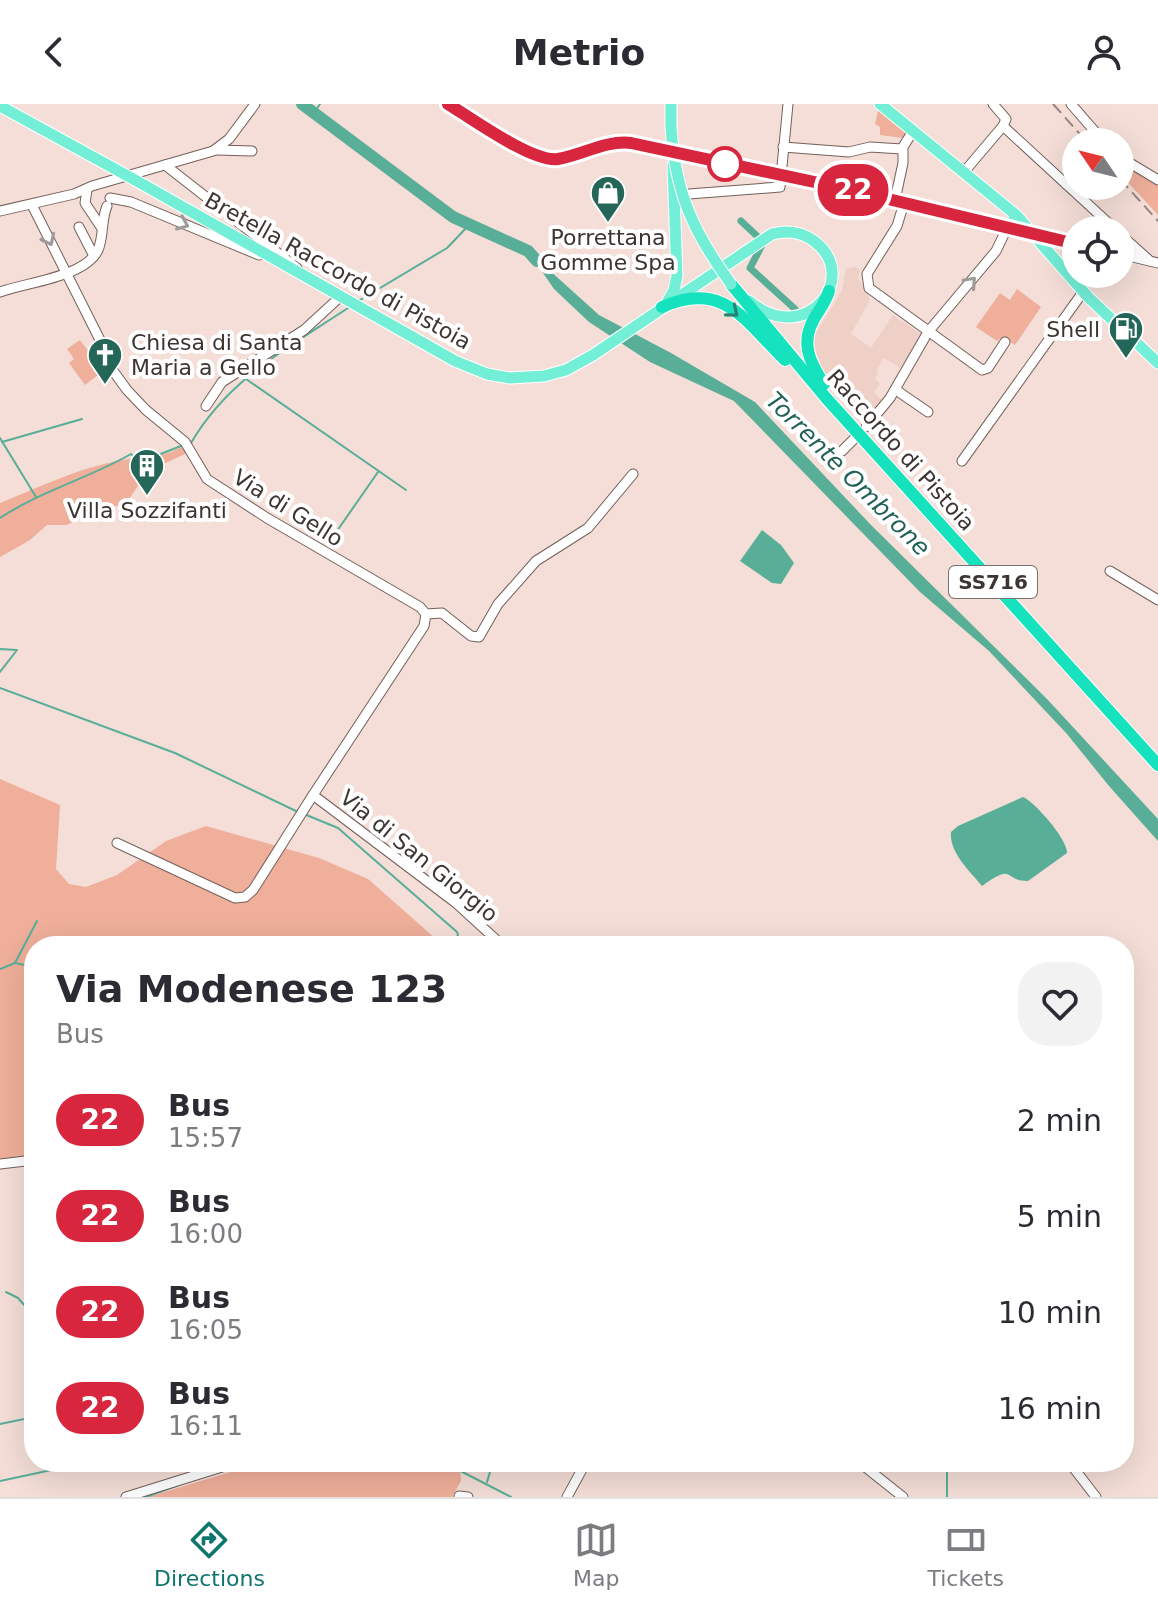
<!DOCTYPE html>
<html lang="en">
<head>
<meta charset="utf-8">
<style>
  body { margin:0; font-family:"DejaVu Sans",sans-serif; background:#f2f2f3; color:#2b2b33; height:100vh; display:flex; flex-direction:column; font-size:30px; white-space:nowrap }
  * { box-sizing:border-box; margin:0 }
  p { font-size:26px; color:#7c7c81 }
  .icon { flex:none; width:44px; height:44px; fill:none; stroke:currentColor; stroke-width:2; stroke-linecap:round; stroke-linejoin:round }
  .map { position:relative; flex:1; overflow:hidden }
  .panel { position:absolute; left:24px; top:832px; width:1110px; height:536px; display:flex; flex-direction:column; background:#fff; border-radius:32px; box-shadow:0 8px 32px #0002 }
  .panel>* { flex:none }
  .badge { padding:0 16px; border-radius:26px; font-size:28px; line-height:52px }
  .needle { width:52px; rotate:305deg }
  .tools { position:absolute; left:1062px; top:24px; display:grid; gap:16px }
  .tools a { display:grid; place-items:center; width:72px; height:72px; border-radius:50%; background:#fff; box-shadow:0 8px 32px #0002; font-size:40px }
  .map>.badge { position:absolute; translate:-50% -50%; box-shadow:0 0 0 4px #fff }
  .round { display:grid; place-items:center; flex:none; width:84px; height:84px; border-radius:32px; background:#f2f2f3 }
  .headline { display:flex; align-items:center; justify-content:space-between; height:136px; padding:0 32px }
  h1 { font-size:38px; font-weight:700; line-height:60px }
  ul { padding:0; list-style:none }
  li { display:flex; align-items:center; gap:24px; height:96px; padding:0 32px }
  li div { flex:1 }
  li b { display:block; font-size:30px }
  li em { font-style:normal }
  li .badge { min-width:88px; font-weight:700; text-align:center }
  header { display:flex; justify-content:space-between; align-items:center; height:104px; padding:0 32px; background:#fff; font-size:36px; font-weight:700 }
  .menu { display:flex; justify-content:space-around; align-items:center; height:112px; border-top:2px solid #e1e1e2; background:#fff; font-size:22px; color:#7c7c81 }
  .menu a { display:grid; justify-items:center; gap:4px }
  .menu .selected { color:#0f766e }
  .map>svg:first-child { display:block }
  .built { fill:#eed0c6 }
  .green { fill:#efaf9a }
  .water { fill:#59ae98 }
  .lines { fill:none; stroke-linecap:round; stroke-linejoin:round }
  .stream { stroke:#59ae98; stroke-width:2 }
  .canal { stroke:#59ae98; stroke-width:7 }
  .river { stroke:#59ae98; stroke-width:12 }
  .minor-casing { stroke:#73605a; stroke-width:11 }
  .major-casing { stroke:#fff; stroke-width:13 }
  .highway-casing { stroke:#fff; stroke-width:14 }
  .minor { stroke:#fff; stroke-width:9 }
  .major { stroke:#73eed7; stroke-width:11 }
  .highway { stroke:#16e2bd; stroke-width:12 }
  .rail { stroke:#948580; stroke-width:2; stroke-dasharray:12 6; stroke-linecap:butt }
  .major-bridge-casing { stroke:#fff; stroke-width:13; stroke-linecap:butt }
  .major-bridge { stroke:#73eed7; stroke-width:11 }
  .oneway { stroke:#9e9a98 }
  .oneway2 { stroke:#2b8371 }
  .line-casing { stroke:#fff; stroke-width:18 }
  .line { stroke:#d7263d; stroke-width:12 }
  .stop-dot { fill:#fff; stroke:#d7263d; stroke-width:4 }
  .labels { text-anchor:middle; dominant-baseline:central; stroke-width:8; stroke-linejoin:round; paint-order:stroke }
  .shield { fill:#fff; stroke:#777270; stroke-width:2 }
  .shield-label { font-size:20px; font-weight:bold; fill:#3d3532 }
  .poi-label { font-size:22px; fill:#3d3532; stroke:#fff }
  .street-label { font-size:22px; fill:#3d3532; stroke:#fff }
  .water-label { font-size:24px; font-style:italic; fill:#206253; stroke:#fff }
</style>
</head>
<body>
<header><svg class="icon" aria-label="back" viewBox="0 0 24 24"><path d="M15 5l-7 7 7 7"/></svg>Metrio<svg class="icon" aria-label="person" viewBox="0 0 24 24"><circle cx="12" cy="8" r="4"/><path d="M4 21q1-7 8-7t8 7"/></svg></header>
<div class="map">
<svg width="1158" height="1393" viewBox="0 0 1158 1393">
  <rect width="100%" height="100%" fill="#f4ded7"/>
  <path class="built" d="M855 163 860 166 858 173 870 196 851 230 871 244 893 211 923 231 900 264 884 254 876 267 878 270 875 275 880 280 874 288 884 299 866 320 835 287 824 269 813 240 817 227 842 187 846 165Z"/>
  <g class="green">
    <path d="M878 7 884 8 907 29 903 34 880 31V23L875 20Z"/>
    <path d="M1120 57 1158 81V111L1120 70Z"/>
    <path d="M1017 185 1041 203 1015 241 1003 233 997 237 976 223 1000 189 1010 196Z"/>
    <path d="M80 236 103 267 85 281 69 259 74 255 67 245Z"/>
    <path d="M182 343 187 349 147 368 124 403 105 401 67 421H47L30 436 0 453V399C40 383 80 363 123 356 147 351 158 355 182 343Z"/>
    <path d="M0 675 60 701 56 765 69 780 86 783 117 771 166 737 206 722 319 754 368 775 444 842H34V1052L0 1057Z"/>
    <path d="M263 1358H431L460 1364 461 1377 452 1393H148Z"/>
  </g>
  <g class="water">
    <path d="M528 147 599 211 671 249 755 298 871 421 1047 595 1158 715V737L1109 682 1067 630 989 547 920 488 734 297 650 258 589 218 554 185Z"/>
    <path d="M762 426 781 441 794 459 781 480 772 479 740 457Z"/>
    <path d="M1023 693C1035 698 1068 736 1067 749L1028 777C1002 777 1016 758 982 782 970 767 949 749 951 728L958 722Z"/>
  </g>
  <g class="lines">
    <g class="stream">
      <path d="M314 9 320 0"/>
      <path d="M360 196 447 144 469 121"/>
      <path d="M246 275 406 386"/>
      <path d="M0 334 36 393"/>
      <path d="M2 338 82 315"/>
      <path d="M191 339C228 275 289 243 348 204"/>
      <path d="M0 414C41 387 89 374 131 350L140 358 181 342"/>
      <path d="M330 437 378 368"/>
      <path d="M0 545 17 546 0 568"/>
      <path d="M0 584 175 649 298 708"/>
      <path d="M304 710 338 724 457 828 458 831 452 842"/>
      <path d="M15 859 37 817"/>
      <path d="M0 865 15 859 34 863"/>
      <path d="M6 1188 18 1194 34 1212"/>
      <path d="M0 1320 34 1313"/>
      <path d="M443 1358 511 1393"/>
      <path d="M492 1363 494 1358"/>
      <path d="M200 1374 251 1358"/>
      <path d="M0 1377 89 1358"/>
      <path d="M487 1378 490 1368"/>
      <path d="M146 1393 179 1381"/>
      <path d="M947 1393V1358"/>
    </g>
    <g class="canal">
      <path d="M741 117 757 132"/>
      <path d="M762 141 750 164 795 205"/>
    </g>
    <path class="river" d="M302 0 453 113 528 147 537 157"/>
    <defs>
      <g id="minor">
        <path d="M448 0 529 49C566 66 591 36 627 38L858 87 1076 140"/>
        <path d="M993 0 1006 15 1003 22"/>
        <path d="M1071 0 1104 38"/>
        <path d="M783 43 849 48 870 43 902 45"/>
        <path d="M216 46 252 47"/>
        <path d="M1120 53 1158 76"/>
        <path d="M165 61 297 164"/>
        <path d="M964 68 1003 22 1116 126"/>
        <path d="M1066 80 1076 70"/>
        <path d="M87 86 85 99 101 123"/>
        <path d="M689 90 780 83 788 0"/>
        <path d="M110 94 131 98 259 151"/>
        <path d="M895 96 903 59V43L913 27"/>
        <path d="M904 99 897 122 867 170 869 184 982 266 988 264 1005 238"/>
        <path d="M32 101 100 236 111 264 127 286 146 306 185 338 207 375 267 414 420 503 426 510"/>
        <path d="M0 107 74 90 92 82 213 47 229 35 255 0"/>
        <path d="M79 123 94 152"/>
        <path d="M1120 130 1150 157"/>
        <path d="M1120 150 1158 159"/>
        <path d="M0 188C28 178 85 173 98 146 104 132 101 116 107 102"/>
        <path d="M896 286 928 308"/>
        <path d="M206 302 222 278 304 226 341 192"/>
        <path d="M866 323 890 294 928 228 996 147 1007 124"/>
        <path d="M842 347 856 333"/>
        <path d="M962 357 1083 188"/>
        <path d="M1110 467 1158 496"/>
        <path d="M426 510 424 522 313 691 456 799 503 842"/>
        <path d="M426 510 442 509 471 532 479 533 498 500 536 457 588 424 633 370"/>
        <path d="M117 739 235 794 245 793 253 786 313 691"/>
        <path d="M0 1060 34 1056"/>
        <path d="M859 1358 903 1393"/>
        <path d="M1069 1358 1096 1393"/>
        <path d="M459 1392 468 1393"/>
        <path d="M126 1393 238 1358"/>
        <path d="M567 1393 586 1358"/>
      </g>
      <g id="major">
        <path d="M671 0V23"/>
        <path d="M880 0 1016 111 1088 193 1158 259"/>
        <path d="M0 2 115 65"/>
        <path d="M144 81 455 257 487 270 510 274 544 272 566 266 593 251 772 130C787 126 802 128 814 137 862 173 806 245 749 197"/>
        <path d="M1007 124 1013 118 1016 111"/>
        <path d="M668 197 674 186 677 172 673 61"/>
      </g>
      <g id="highway">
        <path d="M731 180 827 295 1158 661"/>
        <path d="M662 203C724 176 744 216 785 256"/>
        <path d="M824 280C810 259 800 239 814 215 819 206 826 198 829 187"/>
      </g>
    </defs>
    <use href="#minor" class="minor-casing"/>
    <use href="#major" class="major-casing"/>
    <use href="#highway" class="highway-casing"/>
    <use href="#minor" class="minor"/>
    <use href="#major" class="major"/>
    <use href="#highway" class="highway"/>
    <g class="rail">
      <path d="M1053 0 1087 38"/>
      <path d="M1120 75 1158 117"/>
    </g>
    <defs>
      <g id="major-bridge">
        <path d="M671 23C675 88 693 128 731 180"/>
        <path d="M115 65 144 81"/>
      </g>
    </defs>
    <use href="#major-bridge" class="major-bridge-casing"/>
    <use href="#major-bridge" class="major-bridge"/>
  </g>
  <defs><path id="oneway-chevron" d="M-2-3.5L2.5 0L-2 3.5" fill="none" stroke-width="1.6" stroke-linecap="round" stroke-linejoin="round" transform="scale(2)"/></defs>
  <g class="oneway">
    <use href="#oneway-chevron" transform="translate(183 120) rotate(23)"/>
    <use href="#oneway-chevron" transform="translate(49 136) rotate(64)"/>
    <use href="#oneway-chevron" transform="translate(971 178) rotate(-48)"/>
  </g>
  <use class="oneway2" href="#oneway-chevron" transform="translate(733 208) rotate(39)"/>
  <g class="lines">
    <defs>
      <path id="line" d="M448 0C471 14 533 59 558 55 583 51 605 36 631 39L838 83 1076 140"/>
    </defs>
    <use href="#line" class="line-casing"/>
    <use href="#line" class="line"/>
  </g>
  <defs>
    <symbol id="shop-pin" viewBox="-11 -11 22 30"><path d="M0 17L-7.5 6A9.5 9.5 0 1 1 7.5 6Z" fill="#246758" stroke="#fff"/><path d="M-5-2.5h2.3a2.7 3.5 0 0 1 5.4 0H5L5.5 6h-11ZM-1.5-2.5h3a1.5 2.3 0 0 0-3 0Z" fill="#fff"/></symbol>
    <symbol id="fuel-pin" viewBox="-11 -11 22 30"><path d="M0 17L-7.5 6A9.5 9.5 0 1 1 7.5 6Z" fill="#246758" stroke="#fff"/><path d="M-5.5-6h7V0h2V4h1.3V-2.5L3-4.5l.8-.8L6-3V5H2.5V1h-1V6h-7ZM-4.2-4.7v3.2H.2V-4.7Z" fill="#fff"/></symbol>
    <symbol id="church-pin" viewBox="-11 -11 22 30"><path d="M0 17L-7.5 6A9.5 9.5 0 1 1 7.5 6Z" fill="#246758" stroke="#fff"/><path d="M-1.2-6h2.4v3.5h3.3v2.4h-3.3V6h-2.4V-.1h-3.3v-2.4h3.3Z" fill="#fff"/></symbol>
    <symbol id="building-pin" viewBox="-11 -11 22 30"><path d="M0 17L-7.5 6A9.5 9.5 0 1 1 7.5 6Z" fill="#246758" stroke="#fff"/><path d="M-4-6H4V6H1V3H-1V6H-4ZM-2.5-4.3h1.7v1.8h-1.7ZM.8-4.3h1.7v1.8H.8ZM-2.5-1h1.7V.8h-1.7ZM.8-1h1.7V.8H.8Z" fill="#fff"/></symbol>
  </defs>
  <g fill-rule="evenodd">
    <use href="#shop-pin" x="588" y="69" width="40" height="54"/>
    <use href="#fuel-pin" x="1106" y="205" width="40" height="54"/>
    <use href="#church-pin" x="85" y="231" width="40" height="54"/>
    <use href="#building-pin" x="127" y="342" width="40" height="54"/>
  </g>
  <circle class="stop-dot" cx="725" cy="60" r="16"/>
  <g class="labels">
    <rect class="shield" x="949" y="462" width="88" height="32" rx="6"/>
    <g class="shield-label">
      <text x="993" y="478">SS716</text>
    </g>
    <g class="poi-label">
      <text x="608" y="133">Porrettana<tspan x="608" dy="25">Gomme Spa</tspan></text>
      <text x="1100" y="225" text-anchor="end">Shell</text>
      <text x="131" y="238" text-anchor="start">Chiesa di Santa<tspan x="131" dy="25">Maria a Gello</tspan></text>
      <text x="147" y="406">Villa Sozzifanti</text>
    </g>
    <g class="street-label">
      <text transform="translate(338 167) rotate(29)">Bretella Raccordo di Pistoia</text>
      <text transform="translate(901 346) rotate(48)">Raccordo di Pistoia</text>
      <text transform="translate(288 404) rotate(32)">Via di Gello</text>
      <text transform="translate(419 752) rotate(39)">Via di San Giorgio</text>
    </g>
    <g class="water-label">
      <text transform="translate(848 370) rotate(45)">Torrente Ombrone</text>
    </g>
  </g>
</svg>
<div class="tools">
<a><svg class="needle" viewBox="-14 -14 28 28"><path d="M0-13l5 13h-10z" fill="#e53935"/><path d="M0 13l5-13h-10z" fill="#7c7c81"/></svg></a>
<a><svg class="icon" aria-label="locate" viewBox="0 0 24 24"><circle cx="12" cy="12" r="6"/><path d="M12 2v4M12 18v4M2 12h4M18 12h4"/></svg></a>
</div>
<b class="badge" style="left:853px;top:86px;background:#d7263d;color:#fff">22</b>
<section class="panel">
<div class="headline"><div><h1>Via Modenese 123</h1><p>Bus</p></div><a class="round"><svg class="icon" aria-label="heart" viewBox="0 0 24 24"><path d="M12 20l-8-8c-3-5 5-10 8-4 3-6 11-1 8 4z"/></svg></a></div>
<ul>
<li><span class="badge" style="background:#d7263d;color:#fff">22</span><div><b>Bus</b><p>15:57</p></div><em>2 min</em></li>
<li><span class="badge" style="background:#d7263d;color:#fff">22</span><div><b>Bus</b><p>16:00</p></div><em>5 min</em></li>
<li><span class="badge" style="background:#d7263d;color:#fff">22</span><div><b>Bus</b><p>16:05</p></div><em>10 min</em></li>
<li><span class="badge" style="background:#d7263d;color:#fff">22</span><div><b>Bus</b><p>16:11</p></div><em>16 min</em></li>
</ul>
</section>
</div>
<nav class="menu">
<a class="selected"><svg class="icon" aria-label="directions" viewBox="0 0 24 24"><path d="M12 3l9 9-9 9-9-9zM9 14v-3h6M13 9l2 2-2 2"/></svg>Directions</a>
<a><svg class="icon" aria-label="map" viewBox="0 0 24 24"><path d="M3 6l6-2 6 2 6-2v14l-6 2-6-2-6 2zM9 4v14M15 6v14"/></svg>Map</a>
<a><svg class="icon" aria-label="tickets" viewBox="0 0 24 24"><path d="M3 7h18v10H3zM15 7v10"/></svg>Tickets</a>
</nav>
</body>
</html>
